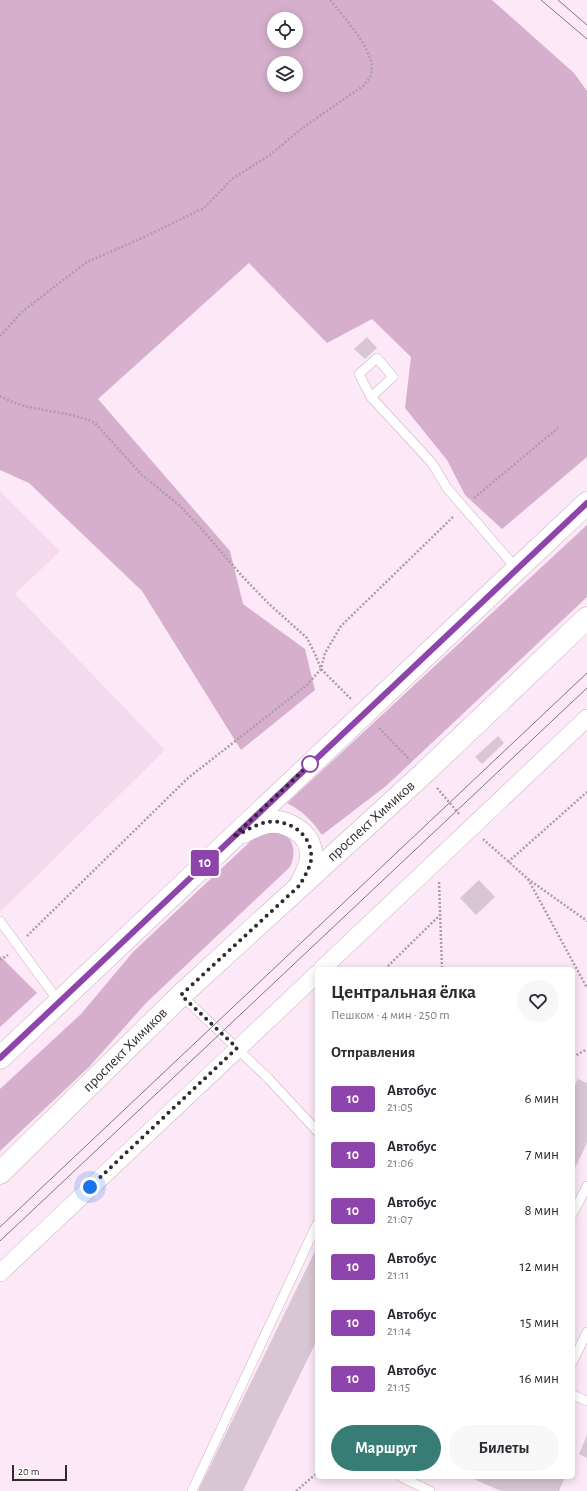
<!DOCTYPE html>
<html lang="ru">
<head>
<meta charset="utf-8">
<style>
  body { margin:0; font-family:"Alegreya Sans",sans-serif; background:#f7f7f7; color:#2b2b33; height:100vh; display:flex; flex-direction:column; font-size:15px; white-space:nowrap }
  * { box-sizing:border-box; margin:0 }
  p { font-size:13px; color:#7c7c81 }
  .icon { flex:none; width:22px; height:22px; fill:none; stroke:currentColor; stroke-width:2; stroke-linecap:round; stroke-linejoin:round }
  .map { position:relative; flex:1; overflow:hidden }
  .panel { position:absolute; left:315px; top:967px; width:260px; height:512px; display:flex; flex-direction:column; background:#fff; border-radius:6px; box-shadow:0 2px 10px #0003 }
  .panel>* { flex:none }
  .badge { padding:0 8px; border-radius:3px; font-size:14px; line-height:26px }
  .buttons { position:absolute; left:267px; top:12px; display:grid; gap:8px }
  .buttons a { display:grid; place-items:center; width:36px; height:36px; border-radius:50%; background:#fff; box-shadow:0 2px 10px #0003; font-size:20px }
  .scale { position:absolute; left:12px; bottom:10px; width:55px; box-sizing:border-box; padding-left:4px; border:2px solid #31292f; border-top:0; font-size:11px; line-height:14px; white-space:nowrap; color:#31292f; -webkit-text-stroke:3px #fff; paint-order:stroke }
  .you { position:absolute; width:20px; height:20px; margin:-10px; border:3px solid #fff; border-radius:50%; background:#1a73e8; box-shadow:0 0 0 6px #1a73e833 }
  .map>.badge { position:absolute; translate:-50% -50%; box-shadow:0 0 0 2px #fff }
  h2 { padding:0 16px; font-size:15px; line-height:36px }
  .round { display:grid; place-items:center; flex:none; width:42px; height:42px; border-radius:21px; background:#f7f7f7 }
  .head { display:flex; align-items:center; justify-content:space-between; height:68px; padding:0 16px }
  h1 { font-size:19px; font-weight:700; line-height:30px }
  .cta { display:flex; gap:8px; margin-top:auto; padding:8px 16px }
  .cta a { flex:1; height:46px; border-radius:24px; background:#377d75; color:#fff; font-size:16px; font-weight:700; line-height:46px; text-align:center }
  .cta a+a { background:#f7f7f7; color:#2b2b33 }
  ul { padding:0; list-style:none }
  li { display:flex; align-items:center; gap:12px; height:56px; padding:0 16px }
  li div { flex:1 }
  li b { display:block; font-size:15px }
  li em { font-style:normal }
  li .badge { min-width:44px; font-weight:700; text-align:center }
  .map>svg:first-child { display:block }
  .built { fill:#f5daee }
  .green { fill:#d6afcc; fill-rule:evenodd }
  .building { fill:#d9c6d4 }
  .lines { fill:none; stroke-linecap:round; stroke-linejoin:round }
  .lane-casing { stroke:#c5b2c0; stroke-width:10 }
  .street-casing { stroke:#c5b2c0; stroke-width:18 }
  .primary-casing { stroke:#c5b2c0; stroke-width:23 }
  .path { stroke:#ad9da9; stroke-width:2.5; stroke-dasharray:2 2; stroke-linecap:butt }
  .lane { stroke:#fff; stroke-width:9 }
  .street { stroke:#fff; stroke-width:17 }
  .primary { stroke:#fff; stroke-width:22 }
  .tram { stroke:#837680; stroke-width:1 }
  .line-casing { stroke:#fff; stroke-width:9 }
  .line { stroke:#8e44ad; stroke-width:6 }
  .walk { stroke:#31292f; stroke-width:4; stroke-dasharray:0 7.2 }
  .stop-dot { fill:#fff; stroke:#8e44ad; stroke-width:2 }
  .labels { text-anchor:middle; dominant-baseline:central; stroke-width:3; stroke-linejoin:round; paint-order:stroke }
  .street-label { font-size:15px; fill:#31292f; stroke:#fff }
</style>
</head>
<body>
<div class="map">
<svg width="587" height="1491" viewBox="0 0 587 1491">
  <rect width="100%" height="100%" fill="#fce8f7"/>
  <path class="built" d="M0 491 60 551 15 594 165 750 0 912Z"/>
  <g class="green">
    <path d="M0 0H492L574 73 587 91V457L502 529 465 495 447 460 405 408 411 357 372 319 327 343 249 263 98 399 230 551 243 604 305 649 315 690 241 750 142 591 29 483 0 470ZM274 19H296V41H274ZM274 63H296V85H274Z"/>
    <path d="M587 525V597L386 786 322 835C311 819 303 812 287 803Z"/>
    <path d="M267 830C272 832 278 832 283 834 296 840 295 857 290 867L146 1003 89 1067 0 1151V1089L81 1014 133 952 255 837Z"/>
    <path d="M0 956 37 993 0 1027Z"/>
  </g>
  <g class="building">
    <path d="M367 337 377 348 365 359 354 349Z"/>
    <path d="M498 736 504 743 482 764 475 757Z"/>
    <path d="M479 880 495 897 476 915 460 898Z"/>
    <path d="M578 1079 587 1083V1143L573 1172V1089Z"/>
    <path d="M317 1247V1340L243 1491H198Z"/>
    <path d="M587 1435V1458L579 1454Z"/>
    <path d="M469 1477H565L559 1491H501Z"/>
  </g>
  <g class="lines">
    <defs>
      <g id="lane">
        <path d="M371 397 393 377 377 358 359 374 371 397 432 463 447 488 516 568"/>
        <path d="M0 921 59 1002"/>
        <path d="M181 995 268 1078 317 1131"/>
        <path d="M573 1213 587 1186"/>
        <path d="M573 1361 587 1332"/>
        <path d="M573 1395 587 1401"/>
        <path d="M401 1477 430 1491"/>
        <path d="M192 1491 317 1224"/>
      </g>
      <g id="street">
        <path d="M322 969 587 718"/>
        <path d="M0 1273 317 974"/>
      </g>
      <g id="primary">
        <path d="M243 832C251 828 260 823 269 822 287 820 310 833 311 853 312 864 306 873 302 882"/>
        <path d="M0 1058 587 503"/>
        <path d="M0 1173 181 995 424 773 587 618"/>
      </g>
    </defs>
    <use href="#lane" class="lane-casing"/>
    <use href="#street" class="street-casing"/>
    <use href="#primary" class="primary-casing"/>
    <g class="path">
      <path d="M0 336 23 311 87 262 142 238 204 208 232 179 270 155 301 129 363 86C365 83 370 79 371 75 378 53 343 16 330 0"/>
      <path d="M0 396C29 413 66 409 95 423L142 475 180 506 199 526 242 576 268 603 307 638 315 654 321 669 352 700"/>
      <path d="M474 498 558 428"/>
      <path d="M379 728 410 760"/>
      <path d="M437 788 460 815"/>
      <path d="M483 839 528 879 587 921"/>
      <path d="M508 862 587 792"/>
      <path d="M528 879 587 988"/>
      <path d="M439 882 442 969"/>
      <path d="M27 936 188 778 307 685 321 669 325 653 341 626 454 516"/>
      <path d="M0 960 8 955"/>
      <path d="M385 969 440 915"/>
      <path d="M573 1057 587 1049"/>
      <path d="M296 1491 317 1473"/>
    </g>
    <use href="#lane" class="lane"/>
    <use href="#street" class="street"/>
    <use href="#primary" class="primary"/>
    <g class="tram">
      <path d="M541 0 587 39"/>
      <path d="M558 0 587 25"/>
      <path d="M0 1227 587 673"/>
      <path d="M0 1241 587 688"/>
    </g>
  </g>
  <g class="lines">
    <defs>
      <path id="line" d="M0 1058 587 503"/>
    </defs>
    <use href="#line" class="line-casing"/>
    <use href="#line" class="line"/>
    <path class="walk" d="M90 1187 237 1048 181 995 300 885C305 875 313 864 311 853 309 832 287 819 267 822 256 824 244 832 233 837L310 764"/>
  </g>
  <circle class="stop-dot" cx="310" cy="764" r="8"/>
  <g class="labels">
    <g class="street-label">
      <text transform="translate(371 821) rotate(-42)">проспект Химиков</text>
      <text transform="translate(125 1050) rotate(-45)">проспект Химиков</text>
    </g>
  </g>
</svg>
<div class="buttons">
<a><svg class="icon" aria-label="locate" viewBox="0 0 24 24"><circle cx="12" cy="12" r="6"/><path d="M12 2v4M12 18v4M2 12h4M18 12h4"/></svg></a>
<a><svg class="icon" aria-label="layers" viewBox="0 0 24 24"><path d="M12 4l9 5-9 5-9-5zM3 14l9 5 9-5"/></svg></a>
</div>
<div class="scale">20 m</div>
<div class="you" style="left:90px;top:1187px"></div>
<b class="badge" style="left:205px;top:863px;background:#8e44ad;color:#fff">10</b>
<section class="panel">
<div class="head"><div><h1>Центральная ёлка</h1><p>Пешком · 4 мин · 250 m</p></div><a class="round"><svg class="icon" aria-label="heart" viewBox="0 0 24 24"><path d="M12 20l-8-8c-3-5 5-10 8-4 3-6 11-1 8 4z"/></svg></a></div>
<h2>Отправления</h2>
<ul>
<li><span class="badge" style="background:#8e44ad;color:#fff">10</span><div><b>Автобус</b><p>21:05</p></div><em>6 мин</em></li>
<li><span class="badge" style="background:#8e44ad;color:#fff">10</span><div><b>Автобус</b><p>21:06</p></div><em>7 мин</em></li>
<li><span class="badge" style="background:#8e44ad;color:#fff">10</span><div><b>Автобус</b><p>21:07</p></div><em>8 мин</em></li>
<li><span class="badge" style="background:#8e44ad;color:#fff">10</span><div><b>Автобус</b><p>21:11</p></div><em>12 мин</em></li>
<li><span class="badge" style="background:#8e44ad;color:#fff">10</span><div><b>Автобус</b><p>21:14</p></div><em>15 мин</em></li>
<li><span class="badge" style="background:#8e44ad;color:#fff">10</span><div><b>Автобус</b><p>21:15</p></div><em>16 мин</em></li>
</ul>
<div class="cta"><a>Маршрут</a><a>Билеты</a></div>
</section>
</div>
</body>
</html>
